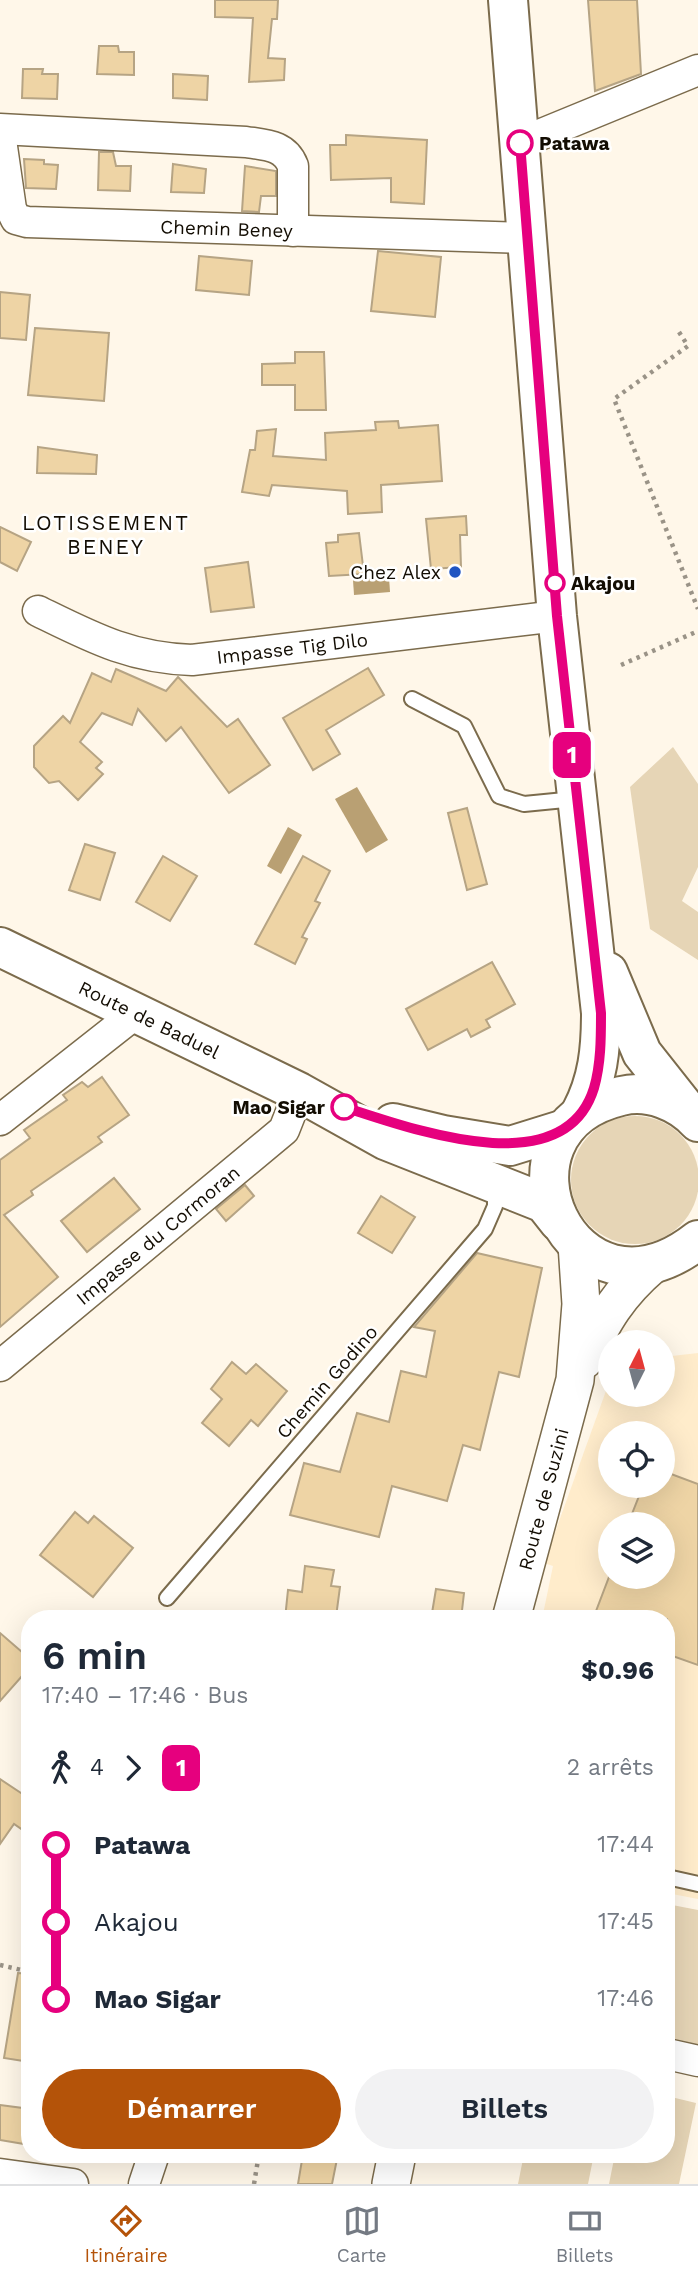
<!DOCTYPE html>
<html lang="fr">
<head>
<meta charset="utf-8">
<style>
  body { margin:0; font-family:"Work Sans",sans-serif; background:#f2f2f3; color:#1f2937; height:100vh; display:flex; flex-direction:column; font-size:26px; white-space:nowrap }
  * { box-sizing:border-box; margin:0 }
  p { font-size:23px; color:#747a83 }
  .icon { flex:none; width:38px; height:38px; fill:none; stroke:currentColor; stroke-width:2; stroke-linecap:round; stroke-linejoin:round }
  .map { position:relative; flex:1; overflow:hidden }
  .drawer { position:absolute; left:21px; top:1610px; width:654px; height:553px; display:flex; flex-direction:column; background:#fff; border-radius:28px; box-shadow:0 7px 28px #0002 }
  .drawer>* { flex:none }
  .badge { padding:0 14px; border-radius:10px; font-size:24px; line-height:46px }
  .needle { width:46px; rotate:6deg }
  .fabs { position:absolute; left:598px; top:1330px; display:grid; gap:14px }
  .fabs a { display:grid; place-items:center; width:77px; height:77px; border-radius:50%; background:#fff; box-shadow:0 7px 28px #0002; font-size:35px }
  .map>.badge { position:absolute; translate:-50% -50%; box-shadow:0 0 0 4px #fff }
  .legs { display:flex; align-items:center; gap:10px; height:77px; padding:0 21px; font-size:23px }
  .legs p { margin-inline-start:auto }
  .summary { display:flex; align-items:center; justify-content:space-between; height:119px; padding:0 21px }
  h1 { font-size:38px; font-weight:600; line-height:52px }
  .cta { display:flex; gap:14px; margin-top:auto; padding:14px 21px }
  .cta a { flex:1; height:80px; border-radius:42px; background:#b45309; color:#fff; font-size:28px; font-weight:600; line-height:80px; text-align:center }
  .cta a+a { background:#f2f2f3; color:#1f2937 }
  ul { padding:0 21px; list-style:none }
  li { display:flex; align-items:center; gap:24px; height:77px; font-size:26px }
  li i { display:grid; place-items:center; width:10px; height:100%; margin:0 9px; background:currentColor }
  li i::after { content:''; width:18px; height:18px; margin:-9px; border:5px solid; border-radius:50%; background:#fff }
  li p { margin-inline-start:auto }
  li:first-child i { background:linear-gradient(#0000 50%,currentColor 0) }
  li:last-child i { background:linear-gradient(currentColor 50%,#0000 0) }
  .dock { display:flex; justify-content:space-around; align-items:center; height:98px; border-top:2px solid #e0e1e3; background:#fff; font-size:19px; color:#747a83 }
  .dock a { display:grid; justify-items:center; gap:4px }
  .dock .selected { color:#b45309 }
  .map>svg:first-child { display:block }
  .built { fill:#ffeccb; fill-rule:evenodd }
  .green { fill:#e6d5b6 }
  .water { fill:#b9a073 }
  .building { fill:#eed4a5; stroke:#b6a484; stroke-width:2 }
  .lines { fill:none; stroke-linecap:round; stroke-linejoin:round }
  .service-casing { stroke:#7b6b4c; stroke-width:18 }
  .minor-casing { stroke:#7b6b4c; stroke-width:33 }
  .tertiary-casing { stroke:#7b6b4c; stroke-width:40 }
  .secondary-casing { stroke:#7b6b4c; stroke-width:42 }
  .path { stroke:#9a9387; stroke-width:4.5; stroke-dasharray:3.5 5; stroke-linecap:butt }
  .service { stroke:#fff; stroke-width:14 }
  .minor { stroke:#fff; stroke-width:30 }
  .tertiary { stroke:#fff; stroke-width:37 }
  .secondary { stroke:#fff; stroke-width:38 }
  .line-1-casing { stroke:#fff; stroke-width:16 }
  .line-1 { stroke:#e6007e; stroke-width:10 }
  .stop-1-dot { fill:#fff; stroke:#e6007e; stroke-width:3.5 }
  .poi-dot { fill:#2055c2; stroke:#fff; stroke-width:2.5 }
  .labels { text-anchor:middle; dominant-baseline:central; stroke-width:5; stroke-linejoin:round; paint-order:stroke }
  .stop-label { font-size:19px; font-weight:bold; fill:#130d03; stroke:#fff; text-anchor:start }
  .street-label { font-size:19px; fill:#130d03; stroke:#fff }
  .poi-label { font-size:19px; fill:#130d03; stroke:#fff; text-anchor:end }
  .neighbourhood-label { font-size:21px; letter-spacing:2px; fill:#130d03; stroke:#fff }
</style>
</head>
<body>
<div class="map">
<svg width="698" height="2184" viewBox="0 0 698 2184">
  <rect width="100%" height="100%" fill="#fff7e9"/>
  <path class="built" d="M698 1353V1899L667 1893V1619H542L553 1566 544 1563 611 1377V1395H663V1357ZM611 1433H663V1486H611ZM611 1524H663V1577H611Z"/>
  <g class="green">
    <path d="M673 747 698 784V867L682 901 698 912V960L650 929 630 787Z"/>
    <circle cx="635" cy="1180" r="64"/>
    <path d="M667 1904 698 1910V2051L667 2045Z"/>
    <path d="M667 2096 696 2103 679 2184H609L615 2154H667Z"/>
    <path d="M524 2154H594L588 2184H518Z"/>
  </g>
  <g class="water">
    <path d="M389 577 390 592 354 595 353 580Z"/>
    <path d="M357 787 388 840 366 853 335 799Z"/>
    <path d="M288 827 302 835 281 874 267 866Z"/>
  </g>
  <g class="building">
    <path d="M215 0H278L277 19H272L268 58 285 59 284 80 249 82 253 18 215 17Z"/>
    <path d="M588 0H637L641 74 595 91Z"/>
    <path d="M99 46H118L119 52H134V75L97 74Z"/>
    <path d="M23 69H43L42 74H58L57 99 22 98Z"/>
    <path d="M173 74 208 76 207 100 173 98Z"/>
    <path d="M346 135 427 140 424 204 391 202V178L331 180 330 145H346Z"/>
    <path d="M99 152H113L116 166H131L130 191 98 190Z"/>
    <path d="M24 159 44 160V164L58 165 56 189 26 188Z"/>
    <path d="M173 164 206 169 204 193 171 192Z"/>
    <path d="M245 166 276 171V196H261L259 212 242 211Z"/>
    <path d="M378 251 441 257 435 317 371 311Z"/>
    <path d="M199 256 252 261 249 295 196 290Z"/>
    <path d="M0 292 30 295 26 340 0 338Z"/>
    <path d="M35 328 109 333 104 401 28 395Z"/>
    <path d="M295 352H324L326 410H295V385H262V364L295 363Z"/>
    <path d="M398 421 399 428 438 425 442 481 381 485 382 512 348 514 347 491 272 485 269 496 242 492 250 450H255L257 431 276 429 273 456 326 460 325 433 376 430 375 422Z"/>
    <path d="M38 447 97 455 96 474 37 473Z"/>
    <path d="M466 516 467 535H460L461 567 431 569 426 519Z"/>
    <path d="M0 527 31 542 17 571 0 562Z"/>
    <path d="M359 533 364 574 329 576 326 543 338 542V535Z"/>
    <path d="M248 562 254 607 211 612 205 568Z"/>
    <path d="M368 668 384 695 326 730 340 754 313 770 283 718Z"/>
    <path d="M116 669 166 691 178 677 227 727 238 719 270 765 229 793 181 727 166 741 138 709 132 725 102 713 80 742 102 762 96 768 103 774 78 800 59 781 49 783 34 767V746L63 716 70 723 92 673 111 682Z"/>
    <path d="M467 808 487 884 467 890 448 813Z"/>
    <path d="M85 844 115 853 100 900 69 890Z"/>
    <path d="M163 856 197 876 170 921 136 902Z"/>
    <path d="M303 856 330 871 315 901 320 903 302 937 307 939 295 964 255 944Z"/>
    <path d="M492 962 515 1004 486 1020 490 1027 471 1037 467 1029 428 1050 406 1009Z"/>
    <path d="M102 1077 129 1115 98 1137 102 1142 31 1191 33 1195 4 1215 58 1277 0 1327V1160L30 1138 24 1130 67 1100 63 1095 82 1082 88 1087Z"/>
    <path d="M114 1178 140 1209 87 1252 61 1221Z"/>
    <path d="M245 1185 254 1196 226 1221 216 1209Z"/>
    <path d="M381 1196 415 1217 392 1253 358 1233Z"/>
    <path d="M477 1253 542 1268 519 1377 499 1372 480 1450 463 1445 447 1501 392 1486 379 1537 290 1515 304 1463 340 1472 357 1413 389 1422 401 1371 426 1377 435 1331 414 1327Z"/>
    <path d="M232 1362 246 1374 256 1364 287 1391 258 1426 251 1420 229 1446 202 1423 222 1399 211 1389Z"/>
    <path d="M663 1471 698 1484V1665L667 1654V1619H593L609 1577H663V1524H628L643 1486H663Z"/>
    <path d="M75 1512 88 1523 94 1516 133 1548 93 1597 40 1555Z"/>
    <path d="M305 1566 334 1570 331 1586 340 1587 336 1617 285 1619 288 1590 302 1592Z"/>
    <path d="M436 1589 464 1593 461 1619H431Z"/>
    <path d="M0 1633 30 1659V1667L0 1701Z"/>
    <path d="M0 1779 30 1799V1835L14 1824 0 1844Z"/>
    <path d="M18 1973 30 1974V2062L4 2058Z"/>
    <path d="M0 2105 30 2109V2145L0 2140Z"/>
    <path d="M303 2154H338L332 2184H298Z"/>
  </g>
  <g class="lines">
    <defs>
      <g id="service">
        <path d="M412 699 464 726 499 796 524 804 575 799"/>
        <path d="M167 1598 485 1229 495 1206V1188"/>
        <path d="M667 1877 698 1884"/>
      </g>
      <g id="minor">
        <path d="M0 129 246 142C266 145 285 145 293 166V231"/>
        <path id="s1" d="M0 133 11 209 16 219 27 222 526 238"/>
        <path d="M520 143 698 70"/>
        <path id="s2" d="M38 611C91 637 130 658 192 660L557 616"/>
        <path d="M0 1120 136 1013"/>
        <path id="s3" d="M0 1366 284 1130 299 1092"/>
        <path d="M667 2054 698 2061"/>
        <path d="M0 2174 73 2184"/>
        <path d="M144 2184 154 2154"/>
      </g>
      <g id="tertiary">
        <path d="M584 1360C603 1320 618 1294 652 1265"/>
        <path id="s4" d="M511 1619 575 1380 581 1304 577 1244"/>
        <path d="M391 2184 397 2154"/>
      </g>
      <g id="secondary">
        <path d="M508 0 557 616 601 1013C601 1049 598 1080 581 1112"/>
        <path id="s5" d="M0 947 299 1092 385 1140 544 1203 559 1222"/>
        <path d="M608 972 642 1053 687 1110"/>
        <path d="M698 1122C680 1102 649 1089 621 1096 478 1130 572 1339 698 1240"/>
        <path d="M393 1123 443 1135 510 1146 565 1129"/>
      </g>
    </defs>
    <use href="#service" class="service-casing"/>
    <use href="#minor" class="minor-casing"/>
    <use href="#tertiary" class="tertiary-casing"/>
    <use href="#secondary" class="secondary-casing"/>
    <g class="path">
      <path d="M679 332 688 346 614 399 698 609"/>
      <path d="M621 665 698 631"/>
      <path d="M0 1965 30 1972"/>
      <path d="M254 2184 259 2154"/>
    </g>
    <use href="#service" class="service"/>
    <use href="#minor" class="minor"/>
    <use href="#tertiary" class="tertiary"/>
    <use href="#secondary" class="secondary"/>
  </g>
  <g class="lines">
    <defs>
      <path id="line-1" d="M344 1107C410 1128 564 1186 594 1088 601 1064 601 1037 601 1013L557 616 520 143"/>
    </defs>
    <use href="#line-1" class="line-1-casing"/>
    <use href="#line-1" class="line-1"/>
  </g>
  <g class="stop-1-dot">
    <circle cx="520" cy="143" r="12"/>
    <circle cx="555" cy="583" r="9"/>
    <circle cx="344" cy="1107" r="12"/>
  </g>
  <circle class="poi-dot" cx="455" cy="572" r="7"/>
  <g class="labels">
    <g class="stop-label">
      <text x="539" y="143">Patawa</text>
      <text x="571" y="583">Akajou</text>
      <text x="325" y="1107" text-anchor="end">Mao Sigar</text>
    </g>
    <g class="street-label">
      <text stroke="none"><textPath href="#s1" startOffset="299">Chemin Beney</textPath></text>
      <text stroke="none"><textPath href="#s2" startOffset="264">Impasse Tig Dilo</textPath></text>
      <text stroke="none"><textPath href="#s5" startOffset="166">Route de Baduel</textPath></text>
      <text stroke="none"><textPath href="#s3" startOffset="205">Impasse du Cormoran</textPath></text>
      <text transform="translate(327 1382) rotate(-49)">Chemin Godino</text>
      <text stroke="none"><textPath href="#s4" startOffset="124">Route de Suzini</textPath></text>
    </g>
    <g class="poi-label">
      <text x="441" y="572">Chez Alex</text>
    </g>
    <g class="neighbourhood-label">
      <text x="106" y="522">LOTISSEMENT<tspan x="106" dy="24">BENEY</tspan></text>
    </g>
  </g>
</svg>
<div class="fabs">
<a><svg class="needle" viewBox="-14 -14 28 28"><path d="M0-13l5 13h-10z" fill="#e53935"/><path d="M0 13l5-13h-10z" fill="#747a83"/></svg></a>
<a><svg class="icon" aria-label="locate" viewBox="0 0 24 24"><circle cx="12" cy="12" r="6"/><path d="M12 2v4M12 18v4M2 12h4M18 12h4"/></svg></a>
<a><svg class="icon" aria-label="layers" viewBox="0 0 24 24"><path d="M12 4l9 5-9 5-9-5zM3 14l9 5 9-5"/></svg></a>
</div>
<b class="badge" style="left:572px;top:755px;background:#e6007e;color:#fff">1</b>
<section class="drawer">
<div class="summary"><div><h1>6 min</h1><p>17:40 – 17:46 · Bus</p></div><b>$0.96</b></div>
<div class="legs"><svg class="icon" aria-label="walk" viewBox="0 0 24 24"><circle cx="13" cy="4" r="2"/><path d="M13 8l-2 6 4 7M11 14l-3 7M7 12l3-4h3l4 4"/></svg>4<svg class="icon" aria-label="forward" viewBox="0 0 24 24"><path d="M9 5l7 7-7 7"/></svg><b class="badge" style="background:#e6007e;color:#fff">1</b><p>2 arrêts</p></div>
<ul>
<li><i style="color:#e6007e"></i><b>Patawa</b><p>17:44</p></li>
<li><i style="color:#e6007e"></i><span>Akajou</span><p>17:45</p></li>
<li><i style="color:#e6007e"></i><b>Mao Sigar</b><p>17:46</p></li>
</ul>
<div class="cta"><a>Démarrer</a><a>Billets</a></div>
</section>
</div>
<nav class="dock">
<a class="selected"><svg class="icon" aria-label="directions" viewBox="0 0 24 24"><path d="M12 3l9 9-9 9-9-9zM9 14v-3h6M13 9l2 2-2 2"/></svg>Itinéraire</a>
<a><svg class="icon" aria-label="map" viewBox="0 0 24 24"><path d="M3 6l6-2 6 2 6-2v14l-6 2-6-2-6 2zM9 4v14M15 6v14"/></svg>Carte</a>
<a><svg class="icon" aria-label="tickets" viewBox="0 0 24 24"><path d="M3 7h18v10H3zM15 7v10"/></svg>Billets</a>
</nav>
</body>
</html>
